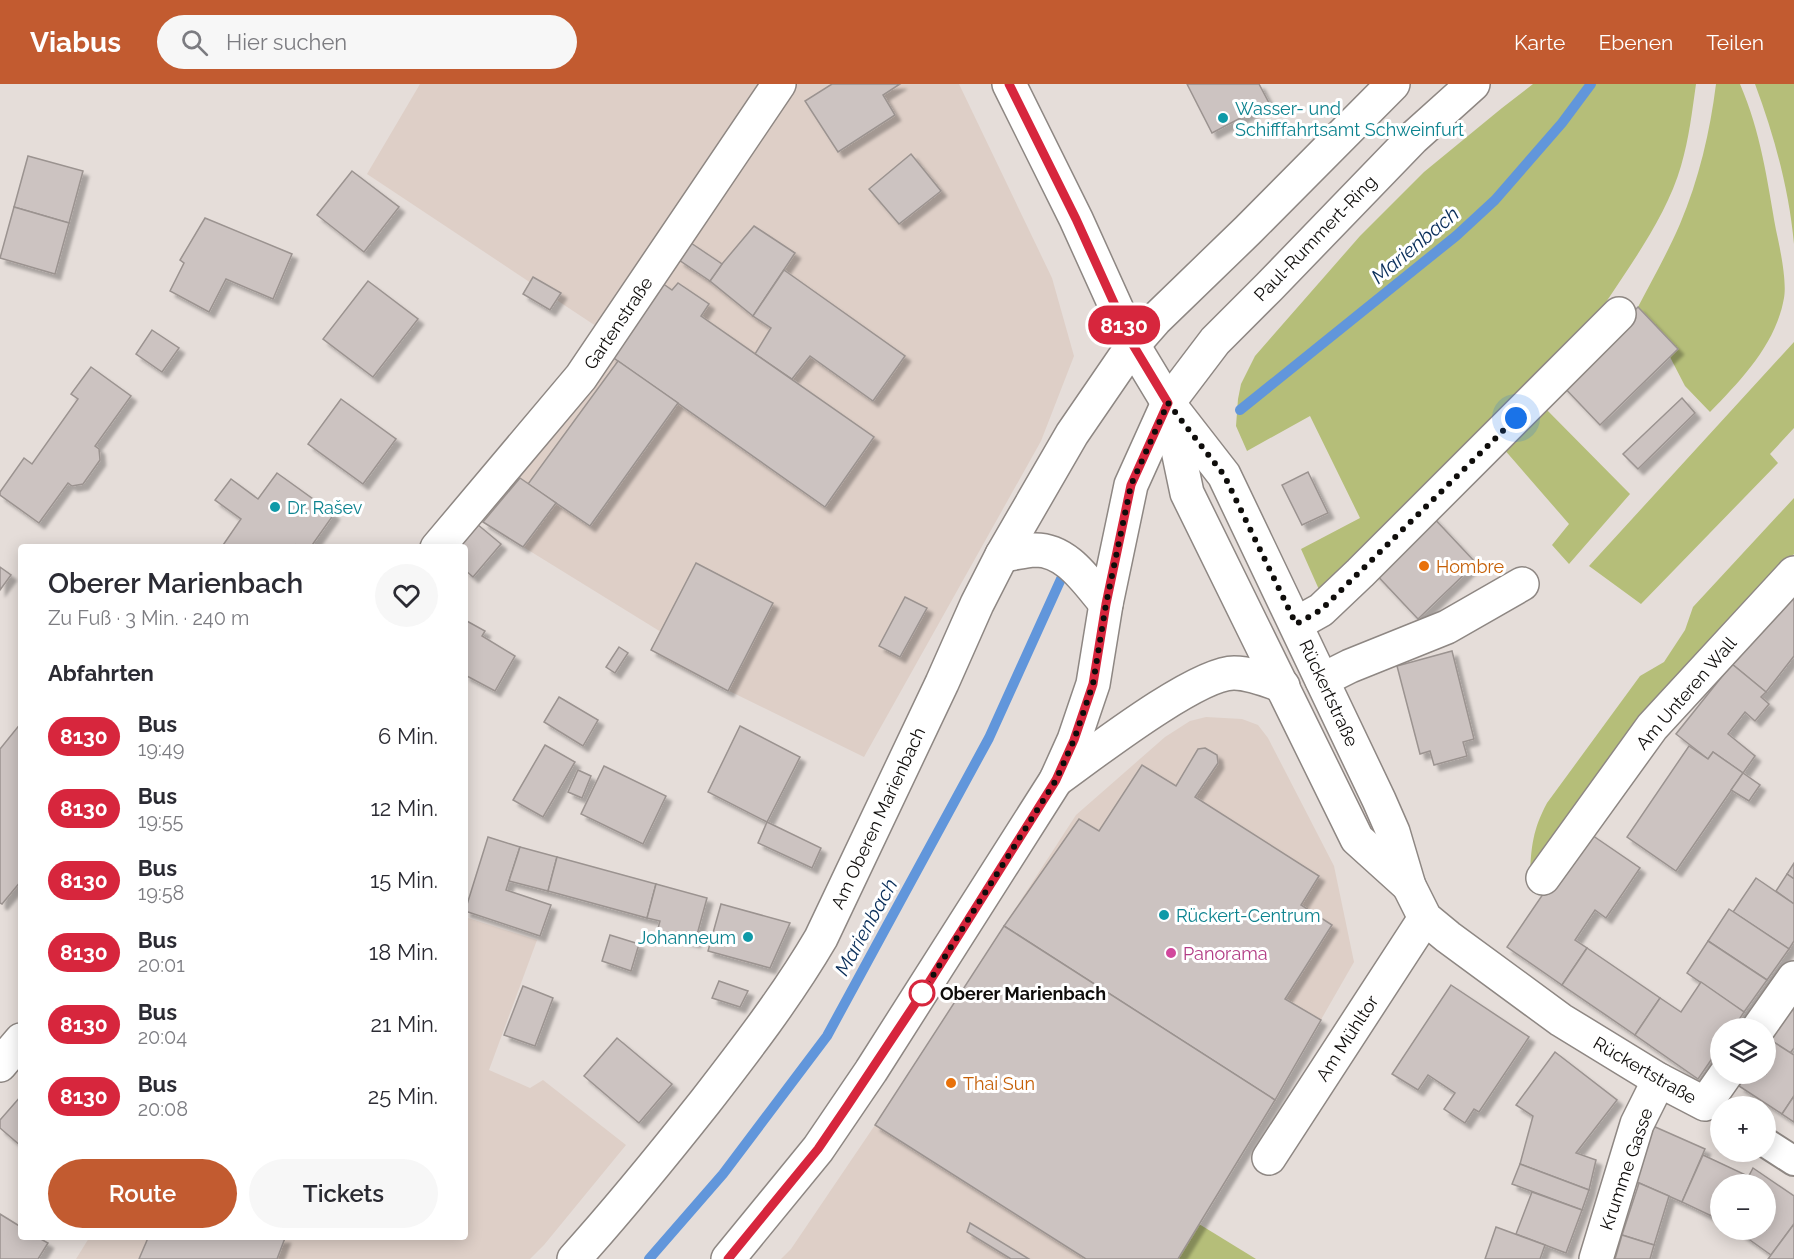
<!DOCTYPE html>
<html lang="de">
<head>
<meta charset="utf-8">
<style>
  body { margin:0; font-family:Raleway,sans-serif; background:#f7f7f7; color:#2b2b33; height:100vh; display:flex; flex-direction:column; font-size:22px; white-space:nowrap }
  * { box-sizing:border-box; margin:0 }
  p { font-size:20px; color:#7c7c81 }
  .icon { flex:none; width:33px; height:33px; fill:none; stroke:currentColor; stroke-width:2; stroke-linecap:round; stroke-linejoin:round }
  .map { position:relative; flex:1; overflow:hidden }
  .side { position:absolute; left:18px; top:460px; width:450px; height:696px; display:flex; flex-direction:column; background:#fff; border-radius:6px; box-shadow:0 3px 15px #0003 }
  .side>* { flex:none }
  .badge { padding:0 12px; border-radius:20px; font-size:21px; line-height:39px }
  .buttons { position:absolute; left:1710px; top:934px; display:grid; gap:12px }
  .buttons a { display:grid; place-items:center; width:66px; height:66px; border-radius:50%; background:#fff; box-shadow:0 3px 15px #0003; font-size:30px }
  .you { position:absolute; width:30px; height:30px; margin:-15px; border:4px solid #fff; border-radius:50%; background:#1a73e8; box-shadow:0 0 0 9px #1a73e833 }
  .map>.badge { position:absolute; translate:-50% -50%; box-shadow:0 0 0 3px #fff }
  h2 { padding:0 30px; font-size:22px; line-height:54px }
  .round { display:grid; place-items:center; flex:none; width:63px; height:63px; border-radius:32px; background:#f7f7f7 }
  .headline { display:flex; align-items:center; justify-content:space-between; height:102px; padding:0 30px }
  h1 { font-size:28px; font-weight:600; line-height:45px }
  .cta { display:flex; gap:12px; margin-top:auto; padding:12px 30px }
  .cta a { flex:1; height:69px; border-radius:36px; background:#c25b30; color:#fff; font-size:24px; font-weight:600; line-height:69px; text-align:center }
  .cta a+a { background:#f7f7f7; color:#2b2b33 }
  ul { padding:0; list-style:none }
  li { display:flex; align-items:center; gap:18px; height:72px; padding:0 30px }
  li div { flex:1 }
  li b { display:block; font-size:22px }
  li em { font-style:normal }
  li .badge { min-width:66px; font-weight:700; text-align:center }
  header { display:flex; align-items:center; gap:36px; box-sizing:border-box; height:84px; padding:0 30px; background:#c25b30; color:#fff }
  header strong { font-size:28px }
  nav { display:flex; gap:33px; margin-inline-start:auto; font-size:21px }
  .search { width:420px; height:54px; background:#f7f7f7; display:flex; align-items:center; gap:15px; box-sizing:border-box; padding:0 21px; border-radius:33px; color:#7c7c81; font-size:22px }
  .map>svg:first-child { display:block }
  .built { fill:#decfc7 }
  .green { fill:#b5be79 }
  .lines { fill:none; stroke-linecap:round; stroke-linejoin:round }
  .stream { stroke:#6196db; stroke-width:10 }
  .building { fill:#ccc3c1; stroke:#9b9390; stroke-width:1.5; filter:url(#shadow) }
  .pedestrian-casing { stroke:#8e8783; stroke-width:32 }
  .minor-casing { stroke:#8e8783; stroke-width:36 }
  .secondary-casing { stroke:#8e8783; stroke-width:36 }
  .pedestrian { stroke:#fff; stroke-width:28 }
  .minor { stroke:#fff; stroke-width:33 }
  .secondary { stroke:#fff; stroke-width:33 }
  .line-casing { stroke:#fff; stroke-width:14 }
  .line { stroke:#d7263d; stroke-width:9 }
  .walk { stroke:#0f0d0b; stroke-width:6; stroke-dasharray:0 10.8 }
  .culture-dot { fill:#0f9aa8; stroke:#fff; stroke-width:2 }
  .food-dot { fill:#e8710a; stroke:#fff; stroke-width:2 }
  .hotel-dot { fill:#d1479c; stroke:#fff; stroke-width:2 }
  .stop-dot { fill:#fff; stroke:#d7263d; stroke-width:3 }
  .labels { text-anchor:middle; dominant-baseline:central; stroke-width:6; stroke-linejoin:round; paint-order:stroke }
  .culture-label { font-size:18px; fill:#0d838f; stroke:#fff; text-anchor:start }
  .street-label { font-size:18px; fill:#0f0d0b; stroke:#fff }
  .food-label { font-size:18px; fill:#c56008; stroke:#fff; text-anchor:start }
  .hotel-label { font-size:18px; fill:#b23c85; stroke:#fff; text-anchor:start }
  .stop-label { font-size:18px; font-weight:bold; fill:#0f0d0b; stroke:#fff; text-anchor:start }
  .water-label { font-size:20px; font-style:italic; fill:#082d59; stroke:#fff }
</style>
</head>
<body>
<header>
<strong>Viabus</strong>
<div class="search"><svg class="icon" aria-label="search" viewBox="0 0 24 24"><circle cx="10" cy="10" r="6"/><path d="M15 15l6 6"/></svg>Hier suchen</div>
<nav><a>Karte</a><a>Ebenen</a><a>Teilen</a></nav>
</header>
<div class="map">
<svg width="1794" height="1175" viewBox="0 0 1794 1175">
  <defs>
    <filter id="shadow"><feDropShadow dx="5.5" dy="5.5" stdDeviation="1.5" flood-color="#0004"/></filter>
  </defs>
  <rect width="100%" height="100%" fill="#e5ddd9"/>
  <g class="built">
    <path d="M420 0H959L1052 194 1074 272 1041 357 864 673 668 577 651 566 661 548 483 438 620 258 367 90Z"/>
    <path d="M1206 633 1242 635 1258 641 1268 654 1334 782 1354 878 1275 1016 1178 1175H781L791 1165 875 1041 1076 731 1165 653 1190 637Z"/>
    <path d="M465 833 537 856 489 986 530 1004 543 996 626 1061 544 1161 530 1175H76L89 1154H465Z"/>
  </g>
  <g class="green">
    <path d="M1533 0H1696C1692 28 1689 55 1681 82 1667 131 1630 182 1602 224L1321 510 1301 465 1360 434 1310 332 1247 367 1236 342 1238 315 1241 300 1255 272 1360 152 1424 88 1502 24Z"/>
    <path d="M1716 0H1740C1761 49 1767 95 1776 146 1780 164 1787 197 1784 214 1776 260 1741 296 1710 328L1685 302 1670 273 1678 265 1638 223C1652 196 1668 168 1680 140 1699 95 1710 48 1716 0Z"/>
    <path d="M1755 0H1794V160C1789 105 1774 51 1755 0Z"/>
    <path d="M1794 258V344L1770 370 1778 379 1641 520 1589 482Z"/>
    <path d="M1543 322 1630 410 1569 480 1552 461 1569 440 1503 364Z"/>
    <path d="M1794 414V470L1727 544 1530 792C1531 763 1533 745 1547 719L1640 592 1664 578 1685 546 1693 523Z"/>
    <path d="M1199 1140 1256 1175H1178Z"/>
  </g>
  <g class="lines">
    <g class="stream">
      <path d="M1240 326 1456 152 1495 116 1562 39 1591 0"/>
      <path d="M649 1175 723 1090 827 952 989 654 1061 495"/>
    </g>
  </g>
  <g class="building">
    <path d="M832 0H900L883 11 895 31 838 68 805 17Z"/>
    <path d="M1187 0H1259L1269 19 1212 49Z"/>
    <path d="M911 70 941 107 899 140 869 105Z"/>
    <path d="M28 72 83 87 69 139 14 123Z"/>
    <path d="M352 87 399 123 364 168 317 131Z"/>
    <path d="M14 123 69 139 55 190 0 174Z"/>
    <path d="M205 134 292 170 273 215 226 195 209 228 170 207 184 179 180 176Z"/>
    <path d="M754 142 795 169 753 232 710 197 722 180Z"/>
    <path d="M691 159 722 180 710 197 679 176Z"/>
    <path d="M784 186 905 272 873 317 810 272 792 295 755 270 771 244 753 232Z"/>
    <path d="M533 193 561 209 550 226 523 210Z"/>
    <path d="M368 197 418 235 373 293 323 255Z"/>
    <path d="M662 199 672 206 678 199 709 220 701 232 874 353 825 423 611 272Z"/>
    <path d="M1638 223 1678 265 1600 341 1560 299Z"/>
    <path d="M152 246 179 264 162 288 136 270Z"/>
    <path d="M618 277 678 319 590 442 528 400Z"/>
    <path d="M91 283 131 312 95 362 99 365 100 376 83 400 72 402 68 399 39 439 0 411V408L24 374 32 380 78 315 71 310Z"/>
    <path d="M1682 314 1695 329 1638 385 1623 370Z"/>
    <path d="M341 315 396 355 363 400 308 360Z"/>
    <path d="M1308 388 1328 429 1302 441 1282 401Z"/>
    <path d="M277 389 334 430 310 464H299L296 461 294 464H221L241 435 215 416 231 395 258 415Z"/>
    <path d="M520 394 556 419 523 463 483 438Z"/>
    <path d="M1430 430 1476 479 1418 535 1371 485Z"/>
    <path d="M477 440 501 460 473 493 465 486V464H458Z"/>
    <path d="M696 479 773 519 728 607 651 566Z"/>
    <path d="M0 483 11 491 0 506Z"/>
    <path d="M1787 510 1794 515V572L1766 608 1732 580Z"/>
    <path d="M905 513 927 524 900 573 879 562Z"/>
    <path d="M465 536 485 547 482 552 515 572 495 607 465 591Z"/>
    <path d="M619 563 628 569 615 589 606 583Z"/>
    <path d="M1452 567 1474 655 1463 658 1467 672 1434 681 1430 667 1420 670 1397 582Z"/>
    <path d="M1732 580 1766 608 1761 613 1769 620 1755 637 1745 628 1728 650 1755 672 1743 689 1713 668 1708 675 1676 650Z"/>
    <path d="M559 613 598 636 583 662 544 638Z"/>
    <path d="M21 639V797L2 820 0 819V665Z"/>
    <path d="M740 642 800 673 767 738 708 708Z"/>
    <path d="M545 661 575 678 543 733 513 716Z"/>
    <path d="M1689 662 1708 675 1713 668 1743 689 1676 787 1627 753Z"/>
    <path d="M1205 664 1217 671 1218 679 1195 713 1319 792 1301 821 1332 841 1285 915 1321 936 1275 1016 1004 842 1079 735 1099 747 1142 681 1176 702 1198 665Z"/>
    <path d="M604 682 666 712 643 760 581 730Z"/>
    <path d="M578 686 591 692 582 714 568 708Z"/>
    <path d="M1743 689 1760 701 1749 717 1731 706Z"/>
    <path d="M767 738 821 764 812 784 758 759Z"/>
    <path d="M1586 747 1640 784 1606 834 1595 826 1575 856 1587 864 1562 901 1507 863Z"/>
    <path d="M488 753 520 763 506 806 551 821 540 852 465 827Z"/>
    <path d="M520 763 557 773 548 807 509 797Z"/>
    <path d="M557 773 656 800 647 834 548 807Z"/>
    <path d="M1794 779V795L1787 790Z"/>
    <path d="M1787 790 1794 795V820L1776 807Z"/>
    <path d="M1756 794 1794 820V857L1789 865 1733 828Z"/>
    <path d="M656 800 707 814 695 858 657 848 660 837 647 834Z"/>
    <path d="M721 820 790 839 770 884 708 867Z"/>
    <path d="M1729 825 1789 865 1767 896 1708 857Z"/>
    <path d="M1004 842 1275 1016 1178 1175H1086L875 1041Z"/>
    <path d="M610 851 639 860 631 887 602 877Z"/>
    <path d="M1708 857 1767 896 1744 928 1687 889Z"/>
    <path d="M1587 864 1660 914 1635 951 1562 901Z"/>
    <path d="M719 897 748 907 740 923 712 914Z"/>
    <path d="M1701 898 1744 928 1733 945H1720V963L1698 995 1635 951 1660 914 1681 928Z"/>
    <path d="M1451 901 1529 953 1479 1028 1474 1025 1465 1039 1444 1025 1455 1009 1428 991 1418 1006 1392 990Z"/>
    <path d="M523 902 553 914 535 962 504 951Z"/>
    <path d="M1794 919V964L1790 969 1769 955Z"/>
    <path d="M617 954 672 1000 639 1039 584 992Z"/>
    <path d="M1769 955 1794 971V1012L1782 1030 1739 1002 1747 990H1766V960Z"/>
    <path d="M1555 968 1617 1016 1576 1069 1596 1076 1589 1106 1520 1080 1533 1032 1516 1021Z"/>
    <path d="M21 1012V1062L0 1044V1036Z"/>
    <path d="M1794 1012V1038L1782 1030Z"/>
    <path d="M1653 1042 1705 1065 1682 1118 1630 1095Z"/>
    <path d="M1703 1071 1748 1092 1744 1101H1720V1136L1682 1118Z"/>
    <path d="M1520 1080 1589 1106 1582 1126 1512 1100Z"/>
    <path d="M1753 1084 1794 1112V1140L1771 1171 1736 1146H1766V1101H1744Z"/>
    <path d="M1639 1099 1669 1112 1654 1161 1622 1151Z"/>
    <path d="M1532 1108 1582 1126 1566 1169 1516 1150Z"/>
    <path d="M0 1130 21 1143V1154H39L48 1159 38 1175H0Z"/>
    <path d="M970 1139 1029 1175H1011L967 1148Z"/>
    <path d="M1794 1140V1175H1768L1771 1171Z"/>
    <path d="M1496 1143 1545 1161 1540 1175H1485Z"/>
    <path d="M1622 1151 1654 1161 1650 1175H1615Z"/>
    <path d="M148 1154H285L277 1175H139Z"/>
  </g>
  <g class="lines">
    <defs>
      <path id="pedestrian" d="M1766 1059 1794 1077"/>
      <g id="minor">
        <path d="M1168 319 1224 391 1379 716 1393 748 1409 802 1425 834 1448 853 1561 936 1659 996 1705 1020 1726 990"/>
        <path d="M1170 328 1187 409 1357 755 1409 802"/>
        <path d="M437 464 581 293 779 0"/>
        <path d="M1296 540 1321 526 1360 489 1619 230"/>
        <path d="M1322 596 1350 582 1447 543 1522 500"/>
        <path d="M1056 696C1091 671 1196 589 1234 589 1250 589 1267 596 1283 602"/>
        <path d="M1543 794 1652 643 1794 489"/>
        <path d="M1758 945 1794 894"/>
        <path d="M0 981 21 956"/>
        <path d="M1269 1074 1425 834"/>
        <path d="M1596 1175 1637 1040 1659 996"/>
      </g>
      <g id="secondary">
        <path d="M1009 0 1076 135 1133 261 1168 319"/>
        <path d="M1002 471C1012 470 1023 467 1034 466 1067 465 1087 498 1106 520"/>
        <path d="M574 1175C620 1124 663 1071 705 1018 746 965 787 912 821 854L942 599 977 520 1002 471 1072 350 1133 261 1155 236 1248 146 1393 0"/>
        <path d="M728 1175 818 1065 871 987 1056 696 1074 656 1093 600 1106 520 1131 401 1168 319 1215 257 1269 203 1413 54 1473 0"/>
      </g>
    </defs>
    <use href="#pedestrian" class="pedestrian-casing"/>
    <use href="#minor" class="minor-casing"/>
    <use href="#secondary" class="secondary-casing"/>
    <use href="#pedestrian" class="pedestrian"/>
    <use href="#minor" class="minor"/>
    <use href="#secondary" class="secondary"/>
  </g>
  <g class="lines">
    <defs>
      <path id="line" d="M728 1175 818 1065 848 1021 923 908 1056 696 1074 656 1093 600 1106 520 1131 401 1168 319 1133 261 1076 135 1009 0"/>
    </defs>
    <use href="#line" class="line-casing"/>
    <use href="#line" class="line"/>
    <path class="walk" d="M922 909 1056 696 1074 656 1093 600 1106 520 1131 401 1168 319 1224 391 1296 540 1321 526 1516 334"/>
  </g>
  <g class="culture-dot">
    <circle cx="1223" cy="34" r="6"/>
    <circle cx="275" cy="423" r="6"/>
    <circle cx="1164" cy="831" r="6"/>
    <circle cx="748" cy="853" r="6"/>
  </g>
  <g class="food-dot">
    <circle cx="1424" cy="482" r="6"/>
    <circle cx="951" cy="999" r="6"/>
  </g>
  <circle class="hotel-dot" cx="1171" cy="869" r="6"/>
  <circle class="stop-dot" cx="922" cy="909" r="12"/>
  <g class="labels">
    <g class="culture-label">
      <text x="1235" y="24">Wasser- und<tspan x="1235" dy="21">Schifffahrtsamt Schweinfurt</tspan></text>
      <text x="287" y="423">Dr. Rašev</text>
      <text x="1176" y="831">Rückert-Centrum</text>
      <text x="736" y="853" text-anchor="end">Johanneum</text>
    </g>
    <g class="street-label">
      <text transform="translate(1315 154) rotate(-46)">Paul-Rummert-Ring</text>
      <text transform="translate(618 239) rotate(-56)">Gartenstraße</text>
      <text transform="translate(1329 609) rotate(65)">Rückertstraße</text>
      <text transform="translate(1686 609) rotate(-49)">Am Unteren Wall</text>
      <text transform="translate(878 734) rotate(-65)">Am Oberen Marienbach</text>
      <text transform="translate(1347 954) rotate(-57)">Am Mühltor</text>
      <text transform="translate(1645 986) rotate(30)">Rückertstraße</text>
      <text transform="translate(1626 1085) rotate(-71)">Krumme Gasse</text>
    </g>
    <g class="food-label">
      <text x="1436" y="482">Hombre</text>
      <text x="963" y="999">Thai Sun</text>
    </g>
    <g class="hotel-label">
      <text x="1183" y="869">Panorama</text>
    </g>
    <g class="stop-label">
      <text x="940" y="909">Oberer Marienbach</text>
    </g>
    <g class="water-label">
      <text transform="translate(1415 161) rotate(-40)">Marienbach</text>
      <text transform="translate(866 843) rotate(-61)">Marienbach</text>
    </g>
  </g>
</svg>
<div class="buttons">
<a><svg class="icon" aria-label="layers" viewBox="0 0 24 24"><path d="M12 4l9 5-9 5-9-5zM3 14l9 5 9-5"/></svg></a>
<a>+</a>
<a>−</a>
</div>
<div class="you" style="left:1516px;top:334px"></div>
<b class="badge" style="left:1124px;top:241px;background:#d7263d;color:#fff">8130</b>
<section class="side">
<div class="headline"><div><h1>Oberer Marienbach</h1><p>Zu Fuß · 3 Min. · 240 m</p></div><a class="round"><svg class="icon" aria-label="heart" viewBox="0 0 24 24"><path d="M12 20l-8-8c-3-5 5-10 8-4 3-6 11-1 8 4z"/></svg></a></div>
<h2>Abfahrten</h2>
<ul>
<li><span class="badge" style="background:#d7263d;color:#fff">8130</span><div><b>Bus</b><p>19:49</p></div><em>6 Min.</em></li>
<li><span class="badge" style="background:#d7263d;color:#fff">8130</span><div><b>Bus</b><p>19:55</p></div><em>12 Min.</em></li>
<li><span class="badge" style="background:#d7263d;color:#fff">8130</span><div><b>Bus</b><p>19:58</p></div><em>15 Min.</em></li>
<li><span class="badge" style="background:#d7263d;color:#fff">8130</span><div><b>Bus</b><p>20:01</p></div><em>18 Min.</em></li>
<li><span class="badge" style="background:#d7263d;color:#fff">8130</span><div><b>Bus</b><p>20:04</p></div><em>21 Min.</em></li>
<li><span class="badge" style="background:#d7263d;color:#fff">8130</span><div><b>Bus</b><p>20:08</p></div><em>25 Min.</em></li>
</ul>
<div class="cta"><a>Route</a><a>Tickets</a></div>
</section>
</div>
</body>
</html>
